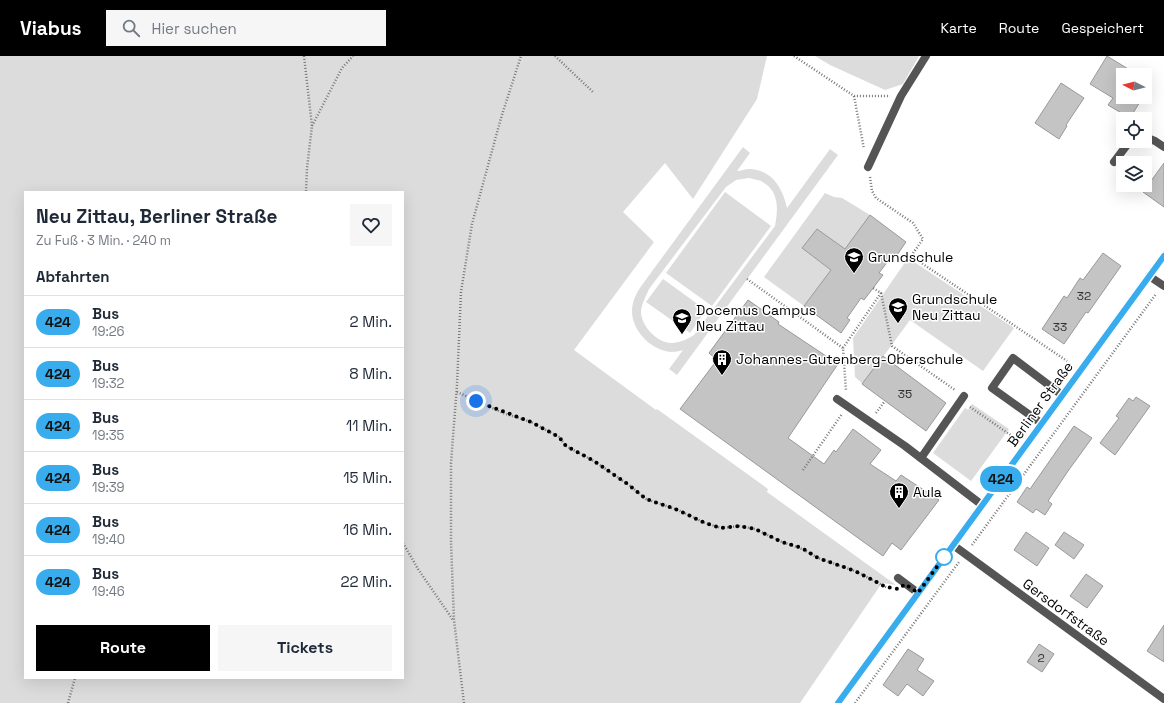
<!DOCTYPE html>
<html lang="de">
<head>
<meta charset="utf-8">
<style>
  body { margin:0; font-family:"Space Grotesk",sans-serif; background:#f6f6f7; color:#1f2937; height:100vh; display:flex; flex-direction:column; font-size:15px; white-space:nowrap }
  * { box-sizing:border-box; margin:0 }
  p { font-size:13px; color:#747a83 }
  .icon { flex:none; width:22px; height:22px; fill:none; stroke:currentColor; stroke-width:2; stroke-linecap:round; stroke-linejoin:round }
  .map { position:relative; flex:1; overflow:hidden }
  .side { position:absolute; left:24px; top:135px; width:380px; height:488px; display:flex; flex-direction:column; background:#fff; border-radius:0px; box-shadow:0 4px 16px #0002 }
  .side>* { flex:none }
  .badge { padding:0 8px; border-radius:13px; font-size:14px; line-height:26px }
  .needle { width:26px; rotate:276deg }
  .buttons { position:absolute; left:1116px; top:12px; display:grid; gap:8px }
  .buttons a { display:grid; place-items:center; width:36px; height:36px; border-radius:0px; background:#fff; box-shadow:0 4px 16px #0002; font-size:20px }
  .you { position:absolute; width:20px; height:20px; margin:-10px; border:3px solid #fff; border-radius:50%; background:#1a73e8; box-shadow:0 0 0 6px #1a73e833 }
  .map>.badge { position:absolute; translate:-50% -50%; box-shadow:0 0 0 2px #fff }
  h2 { padding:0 12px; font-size:15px; line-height:36px }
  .round { display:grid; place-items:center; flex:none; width:42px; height:42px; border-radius:0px; background:#f6f6f7 }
  .overview { display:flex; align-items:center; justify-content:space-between; height:68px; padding:0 12px }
  h1 { font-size:19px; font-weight:700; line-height:30px }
  .primary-button { display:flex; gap:8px; margin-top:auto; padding:8px 12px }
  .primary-button a { flex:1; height:46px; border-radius:0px; background:#000; color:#fff; font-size:16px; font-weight:700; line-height:46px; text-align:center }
  .primary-button a+a { background:#f6f6f7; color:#1f2937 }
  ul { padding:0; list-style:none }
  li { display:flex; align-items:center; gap:12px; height:52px; padding:0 12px; border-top:1px solid #e0e1e3 }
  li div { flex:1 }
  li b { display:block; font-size:15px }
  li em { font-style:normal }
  li .badge { min-width:44px; font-weight:700; text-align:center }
  header { display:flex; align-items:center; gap:24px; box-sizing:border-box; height:56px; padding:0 20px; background:#000; color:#fff }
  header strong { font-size:19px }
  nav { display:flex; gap:22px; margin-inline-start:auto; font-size:14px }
  .search { width:280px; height:36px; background:#f6f6f7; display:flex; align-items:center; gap:10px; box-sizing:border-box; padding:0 14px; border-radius:0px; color:#747a83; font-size:15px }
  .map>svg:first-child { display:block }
  .green { fill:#dcdcdc; fill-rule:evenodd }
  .building { fill:#c4c4c4; stroke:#999 }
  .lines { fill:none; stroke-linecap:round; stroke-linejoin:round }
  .path { stroke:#777; stroke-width:2.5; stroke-dasharray:1 2; stroke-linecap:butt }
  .service { stroke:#555; stroke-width:8 }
  .minor { stroke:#555; stroke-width:8 }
  .secondary { stroke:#222; stroke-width:8 }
  .line-casing { stroke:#fff; stroke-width:9 }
  .line { stroke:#38acec; stroke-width:6 }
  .walk { stroke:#000; stroke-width:4; stroke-dasharray:0 7.2 }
  .stop-dot { fill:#fff; stroke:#38acec; stroke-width:2 }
  .labels { text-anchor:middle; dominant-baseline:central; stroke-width:3; stroke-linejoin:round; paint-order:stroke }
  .number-label { font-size:12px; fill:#313131 }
  .poi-label { font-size:14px; fill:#000; stroke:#fff; text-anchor:start }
  .street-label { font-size:14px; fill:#000; stroke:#fff }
</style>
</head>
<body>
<header>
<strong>Viabus</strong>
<div class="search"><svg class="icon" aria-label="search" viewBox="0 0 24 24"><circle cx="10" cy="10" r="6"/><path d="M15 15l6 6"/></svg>Hier suchen</div>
<nav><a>Karte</a><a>Route</a><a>Gespeichert</a></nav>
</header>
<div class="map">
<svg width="1164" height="647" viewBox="0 0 1164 647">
  <rect width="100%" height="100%" fill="#fff"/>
  <g class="green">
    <path d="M0 0H767L757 43 693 143 665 107 623 156 654 186 574 294 656 354 657 353 768 433 767 436 896 529 882 527 800 647H0ZM25 136H403V622H25Z"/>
    <path d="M815 0H919L903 28 885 34 830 9Z"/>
    <path d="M743 91 750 97 737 115C741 115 745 113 749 113 772 113 783 133 787 152L830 93 838 99 677 319 669 313 683 294C680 295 675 296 671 296 651 294 632 275 632 255 632 245 637 236 642 229ZM749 122C753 123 758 124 761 125 780 135 778 154 775 170L694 279C688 283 681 286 673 287 658 288 640 270 641 254 642 247 646 240 649 233L726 131 736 124Z"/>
    <path d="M725 136 771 170 712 250 666 217Z"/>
    <path d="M825 137 834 141 842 142 870 159 845 193 817 173 802 192 831 214 804 250 764 221Z"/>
    <path d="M908 202 1014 272 983 315 910 264 863 328 855 321 853 282Z"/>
    <path d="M663 223 706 254 690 277 646 246Z"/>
    <path d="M972 348 1009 373 971 425 933 397 965 352 968 354Z"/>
  </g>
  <g class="building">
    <path d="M1107 0 1138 19H1123V41H1143L1130 62 1108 49 1113 42 1090 28Z"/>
    <path d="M1061 27 1084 42 1066 69 1067 70 1059 83 1035 67Z"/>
    <path d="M1164 107V151L1143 136Z"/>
    <path d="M870 159 906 186 897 199 894 197 879 217 883 219 864 244 861 242 847 262 850 264 841 277 804 250 831 214 802 192 817 173 845 193Z"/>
    <path d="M1103 197 1121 210 1088 257 1086 256 1064 288 1042 273 1064 240 1067 242 1080 222 1083 224Z"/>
    <path d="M748 244 779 266 778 268 838 308 788 382 824 408 834 394 836 396 853 373 881 394 870 408 896 425 901 419 939 444 901 494 892 487 883 500 680 353 717 304 709 297Z"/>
    <path d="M883 300 946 347 926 375 862 328Z"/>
    <path d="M1136 341 1150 350 1115 399 1100 387 1119 362 1116 360 1129 342 1133 345Z"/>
    <path d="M1074 370 1092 382 1068 415 1048 445 1052 448 1045 459 1036 453 1033 457 1017 446 1027 431 1030 433Z"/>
    <path d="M1026 476 1049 492 1037 510 1014 494Z"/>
    <path d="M1064 476 1084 489 1074 503 1055 489Z"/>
    <path d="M1086 518 1103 530 1087 552 1070 540Z"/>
    <path d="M1164 569V606L1147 595Z"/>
    <path d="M1039 588 1054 598 1042 616 1027 606Z"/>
    <path d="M908 593 924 603 917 614 934 625 923 640 907 628 898 640 883 629Z"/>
  </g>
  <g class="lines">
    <g class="path">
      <path d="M304 0 312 70 307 112 306 136"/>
      <path d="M555 0 593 36"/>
      <path d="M794 0 854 40H890"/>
      <path d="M854 40 864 93"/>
      <path d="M312 70 342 12 353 0"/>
      <path d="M870 121 872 135 876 142 913 167 923 183 911 200 1067 305"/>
      <path d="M747 223 843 292 846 335"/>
      <path d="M881 237 892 290 955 334"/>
      <path d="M843 292 881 237 873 232"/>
      <path d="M457 336 503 357 531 366 559 381 566 390 594 405 629 429 646 443 678 454 705 467 721 472 739 470 755 473 782 486 802 493 818 502 855 515 886 531 891 532"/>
      <path d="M970 351 1012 380"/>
      <path d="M876 357 885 345"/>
      <path d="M803 414 842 358"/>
      <path d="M403 487 418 513 453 564"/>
      <path d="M972 489 1156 238"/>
      <path d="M68 647 75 622"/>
      <path d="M464 647 454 564 451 486V407L457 329 461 236 472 168 501 62 521 0"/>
      <path d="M855 647 959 506"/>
    </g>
    <g class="service">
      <path d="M1145 81 1155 85 1164 91"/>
      <path d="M1114 106 1130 85"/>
      <path d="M868 111 901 40 926 0"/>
      <path d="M837 343 905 390 982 449"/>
      <path d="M1041 367 992 332 1013 302 1062 339"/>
      <path d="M921 402 964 340"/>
      <path d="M898 522 918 537"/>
    </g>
    <g class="minor">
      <path d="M1149 220 1164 230"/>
      <path d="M953 489 1164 643"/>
    </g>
    <path class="secondary" d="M838 647 1164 200"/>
  </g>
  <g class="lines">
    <defs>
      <path id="line" d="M838 647 1164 200"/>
    </defs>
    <use href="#line" class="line-casing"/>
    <use href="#line" class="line"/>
    <path class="walk" d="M476 345 531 366 559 381 566 390 594 405 629 429 646 443 678 454 705 467 721 472 739 470 755 473 782 486 802 492 818 502 855 515 886 531 899 533 905 528 918 537 944 501"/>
  </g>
  <defs>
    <symbol id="school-pin" viewBox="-11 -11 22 30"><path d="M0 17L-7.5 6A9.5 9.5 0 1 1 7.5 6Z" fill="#000" stroke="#fff"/><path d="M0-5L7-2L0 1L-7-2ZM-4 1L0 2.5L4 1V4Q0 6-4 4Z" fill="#fff"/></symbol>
    <symbol id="building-pin" viewBox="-11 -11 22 30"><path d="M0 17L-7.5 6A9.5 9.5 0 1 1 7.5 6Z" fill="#000" stroke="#fff"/><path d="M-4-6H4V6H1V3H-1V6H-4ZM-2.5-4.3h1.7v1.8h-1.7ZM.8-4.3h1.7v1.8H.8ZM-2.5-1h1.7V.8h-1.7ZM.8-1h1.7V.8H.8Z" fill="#fff"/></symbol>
  </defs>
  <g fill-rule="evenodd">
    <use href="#school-pin" x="843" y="190" width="22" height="30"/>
    <use href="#school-pin" x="887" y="240" width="22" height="30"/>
    <use href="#school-pin" x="671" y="251" width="22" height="30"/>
    <use href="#building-pin" x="711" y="292" width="22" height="30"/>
    <use href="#building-pin" x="888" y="425" width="22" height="30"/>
  </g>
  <circle class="stop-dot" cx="944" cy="501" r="8"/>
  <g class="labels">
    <g class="number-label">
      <text x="1084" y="240">32</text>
      <text x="1060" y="271">33</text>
      <text x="905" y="338">35</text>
      <text x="1041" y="602">2</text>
    </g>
    <g class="poi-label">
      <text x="868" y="201">Grundschule</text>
      <text x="912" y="243">Grundschule<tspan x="912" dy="16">Neu Zittau</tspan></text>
      <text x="696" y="254">Docemus Campus<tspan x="696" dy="16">Neu Zittau</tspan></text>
      <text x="736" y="303">Johannes-Gutenberg-Oberschule</text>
      <text x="913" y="436">Aula</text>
    </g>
    <g class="street-label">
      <text transform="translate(1040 348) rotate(-54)">Berliner Straße</text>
      <text transform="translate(1066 556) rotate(36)">Gersdorfstraße</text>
    </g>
  </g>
</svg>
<div class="buttons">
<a><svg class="needle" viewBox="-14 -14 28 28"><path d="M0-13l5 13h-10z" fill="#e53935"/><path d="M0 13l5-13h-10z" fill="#747a83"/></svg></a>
<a><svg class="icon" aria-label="locate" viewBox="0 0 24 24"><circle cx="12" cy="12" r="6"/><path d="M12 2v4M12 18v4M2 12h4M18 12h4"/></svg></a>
<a><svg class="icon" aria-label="layers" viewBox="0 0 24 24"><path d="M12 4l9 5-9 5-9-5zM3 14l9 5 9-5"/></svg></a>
</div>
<div class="you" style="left:476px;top:345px"></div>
<b class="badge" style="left:1001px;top:423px;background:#38acec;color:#111">424</b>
<section class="side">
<div class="overview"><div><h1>Neu Zittau, Berliner Straße</h1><p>Zu Fuß · 3 Min. · 240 m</p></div><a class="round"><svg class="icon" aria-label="heart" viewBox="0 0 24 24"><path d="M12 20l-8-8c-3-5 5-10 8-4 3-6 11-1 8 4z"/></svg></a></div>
<h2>Abfahrten</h2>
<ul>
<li><span class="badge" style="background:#38acec;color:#111">424</span><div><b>Bus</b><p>19:26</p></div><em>2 Min.</em></li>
<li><span class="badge" style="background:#38acec;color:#111">424</span><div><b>Bus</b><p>19:32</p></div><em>8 Min.</em></li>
<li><span class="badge" style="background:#38acec;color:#111">424</span><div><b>Bus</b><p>19:35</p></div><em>11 Min.</em></li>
<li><span class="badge" style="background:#38acec;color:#111">424</span><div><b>Bus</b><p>19:39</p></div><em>15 Min.</em></li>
<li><span class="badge" style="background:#38acec;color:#111">424</span><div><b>Bus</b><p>19:40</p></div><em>16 Min.</em></li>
<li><span class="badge" style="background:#38acec;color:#111">424</span><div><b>Bus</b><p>19:46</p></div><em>22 Min.</em></li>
</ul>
<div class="primary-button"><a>Route</a><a>Tickets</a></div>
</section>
</div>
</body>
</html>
